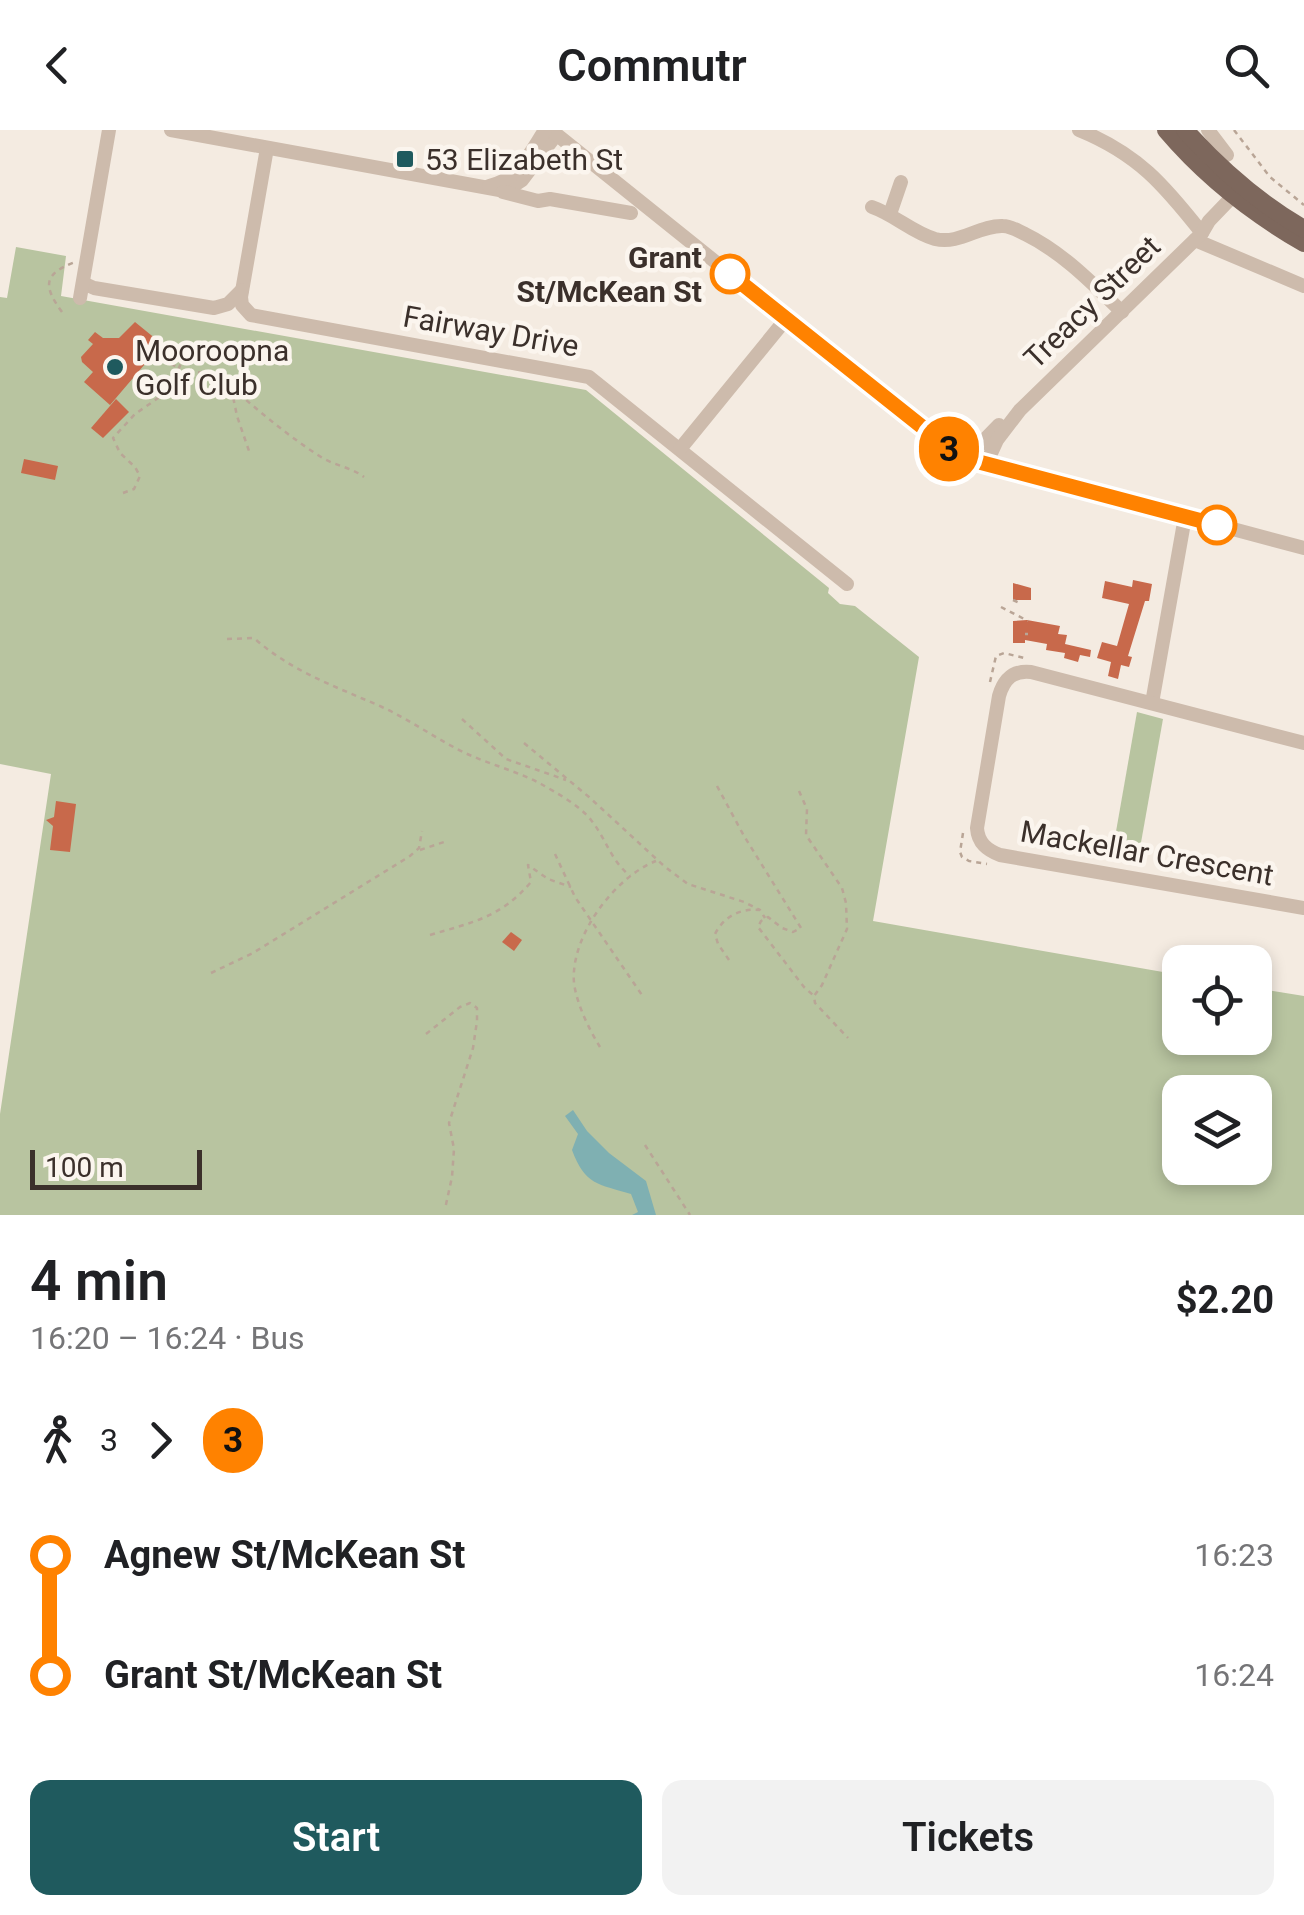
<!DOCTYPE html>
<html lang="en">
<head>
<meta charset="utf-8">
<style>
  body { margin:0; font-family:Roboto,sans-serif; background:#f2f2f2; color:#202124; height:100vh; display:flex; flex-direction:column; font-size:38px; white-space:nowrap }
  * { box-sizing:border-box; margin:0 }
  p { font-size:32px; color:#757577 }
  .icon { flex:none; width:55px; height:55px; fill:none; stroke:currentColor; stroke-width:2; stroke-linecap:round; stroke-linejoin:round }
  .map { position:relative; height:1085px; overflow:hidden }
  .drawer { display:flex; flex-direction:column; background:#fff; flex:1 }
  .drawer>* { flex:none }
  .badge { padding:0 20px; border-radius:32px; font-size:35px; line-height:65px }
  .fabs { position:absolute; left:1162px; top:815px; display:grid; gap:20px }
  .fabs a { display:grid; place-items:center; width:110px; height:110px; border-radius:20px; background:#fff; box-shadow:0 5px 15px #0003; font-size:50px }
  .scale { position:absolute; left:30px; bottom:25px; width:172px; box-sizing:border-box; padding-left:10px; border:5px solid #3b302b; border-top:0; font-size:28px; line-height:35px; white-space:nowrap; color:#3b302b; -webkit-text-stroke:8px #fbf5ee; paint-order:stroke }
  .map>.badge { position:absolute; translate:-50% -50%; box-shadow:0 0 0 5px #fff }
  .legs { display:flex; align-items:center; gap:15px; height:110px; padding:0 30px; font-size:32px }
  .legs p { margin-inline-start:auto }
  .headline { display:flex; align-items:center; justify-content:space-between; height:170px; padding:0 30px }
  h1 { font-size:55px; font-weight:600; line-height:75px }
  .action { display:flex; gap:20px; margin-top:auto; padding:20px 30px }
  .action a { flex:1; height:115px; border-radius:20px; background:#1f5a5e; color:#fff; font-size:40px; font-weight:600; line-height:115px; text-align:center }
  .action a+a { background:#f2f2f2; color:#202124 }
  ul { padding:0 30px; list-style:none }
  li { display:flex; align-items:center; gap:35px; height:120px; font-size:38px }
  li i { display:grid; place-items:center; width:15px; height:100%; margin:0 12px; background:currentColor }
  li i::after { content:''; width:25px; height:25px; margin:-12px; border:8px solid; border-radius:50%; background:#fff }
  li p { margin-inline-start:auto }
  li:first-child i { background:linear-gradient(#0000 50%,currentColor 0) }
  li:last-child i { background:linear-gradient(currentColor 50%,#0000 0) }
  header { display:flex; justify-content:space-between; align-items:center; height:130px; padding:0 30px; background:#fff; font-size:45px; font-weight:600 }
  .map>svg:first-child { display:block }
  .green { fill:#b8c4a0; fill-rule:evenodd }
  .water { fill:#7fb0b2 }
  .building { fill:#c8694b }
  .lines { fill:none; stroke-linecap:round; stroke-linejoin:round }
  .path { stroke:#b9a596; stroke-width:2.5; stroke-dasharray:5 5; stroke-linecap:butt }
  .minor { stroke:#cdbbac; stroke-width:14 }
  .major { stroke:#7d675c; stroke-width:18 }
  .line-1-casing { stroke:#fff; stroke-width:22 }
  .line-1 { stroke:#ff8200; stroke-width:15 }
  .poi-dot { fill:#1f5a5e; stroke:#fbf5ee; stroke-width:4 }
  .stop-1-dot { fill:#fff; stroke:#ff8200; stroke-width:5 }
  .labels { text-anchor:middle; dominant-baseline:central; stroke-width:9; stroke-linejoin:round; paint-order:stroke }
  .poi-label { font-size:30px; fill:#3b302b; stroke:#fbf5ee; text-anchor:start }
  .stop-label { font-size:30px; font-weight:bold; fill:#3b302b; stroke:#fbf5ee; text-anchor:end }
  .street-label { font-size:30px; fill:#3b302b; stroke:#fbf5ee }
</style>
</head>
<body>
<header><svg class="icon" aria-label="back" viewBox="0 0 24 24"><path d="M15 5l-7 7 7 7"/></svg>Commutr<svg class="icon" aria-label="search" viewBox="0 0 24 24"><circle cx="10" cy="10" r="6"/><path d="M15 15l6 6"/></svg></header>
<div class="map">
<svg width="1304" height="1085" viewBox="0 0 1304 1085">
  <rect width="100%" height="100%" fill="#f4ebe1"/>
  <g class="green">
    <path d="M16 117 66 126 61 166 586 260 829 458 828 463 840 474 855 476 919 527 873 791 1180 845V908H1255V858L1304 866V1085H0V984L51 644 0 634V167L7 168ZM1180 962H1255V1038H1180Z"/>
    <path d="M1137 582 1163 589 1137 735 1111 730Z"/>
  </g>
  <path class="water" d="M573 980 587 1001 609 1023 646 1051 656 1085H632L638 1082 631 1064C598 1054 585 1055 572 1020L578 1004 565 986Z"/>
  <g class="building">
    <path d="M135 192 162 214 110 275 84 252 93 242 82 232 81 227 93 214 88 210 95 202 103 208H119Z"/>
    <path d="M116 269 129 282 103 308 91 298Z"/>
    <path d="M24 329 58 336 55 350 21 343Z"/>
    <path d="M1133 450 1152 454 1149 471H1145L1128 526 1132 527 1129 537 1121 535 1118 549 1108 546 1111 532 1097 528 1102 512 1117 516 1129 474 1102 468 1105 451 1132 457Z"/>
    <path d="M1013 453 1031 458V470H1013Z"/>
    <path d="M1027 490 1060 496 1058 504 1067 505 1065 514 1091 520 1090 527 1080 525 1078 532 1064 528 1065 523 1046 520 1047 514 1025 510V513H1013V491Z"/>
    <path d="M56 671 76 674 70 722 50 720 53 696 46 690 54 687Z"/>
    <path d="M511 802 522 810 514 821 502 812Z"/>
  </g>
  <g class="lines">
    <g class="path">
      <path d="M1234 0 1270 47 1304 75"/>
      <path d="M62 182C43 156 43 144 75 132"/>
      <path d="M152 229H161L177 237"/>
      <path d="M178 243 214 242 231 257 237 286 249 321"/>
      <path d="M231 257C260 282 288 306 321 327 335 336 351 337 364 347"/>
      <path d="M123 363 134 359 140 346 135 337 120 323 113 308 135 284 164 264 175 247 185 224"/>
      <path d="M1013 470 1022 474"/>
      <path d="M1001 477 1028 491"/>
      <path d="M1025 504H1028"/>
      <path d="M227 509 254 508C292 542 337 557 382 577 410 590 435 608 463 622 488 634 517 641 541 654 557 663 579 675 591 690 607 710 609 728 630 746"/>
      <path d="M990 552 996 526 1004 523 1024 528"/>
      <path d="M462 589 506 629 566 650"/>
      <path d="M524 613 589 667 664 736 688 754 744 772 760 780"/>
      <path d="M717 656 744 706 801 798 793 802 782 798 768 787 761 791 758 797 804 857 814 866"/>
      <path d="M799 661 807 679 806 705 842 758 846 773 847 799 822 855 814 866 815 873 848 908"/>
      <path d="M963 703 960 722 962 727 969 731 987 734"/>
      <path d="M420 720 447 711"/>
      <path d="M555 724 575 767 644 868"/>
      <path d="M430 805C473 792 500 788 531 752L528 735 548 749 571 757"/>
      <path d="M729 830 718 814 715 804C724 786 741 778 760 780L765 788"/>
      <path d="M211 843 253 823 410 726 419 718 422 701"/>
      <path d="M426 904 460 877 470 873 477 878V891L473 918 449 993 454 1019 452 1047 445 1079"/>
      <path d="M600 917C589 899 577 875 574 853 570 806 615 747 656 731"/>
      <path d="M645 1015 690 1085"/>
    </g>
    <g class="minor">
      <path d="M171 0 505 61 522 50 556 5"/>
      <path d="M551 0 956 325 1304 418"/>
      <path d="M1079 0C1138 24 1164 55 1202 103"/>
      <path d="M1208 0 1227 25"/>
      <path d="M267 18 241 167 242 175 251 185 589 247 847 454"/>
      <path d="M489 56C518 50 530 23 545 0"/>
      <path d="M503 62 538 71 550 69 631 83"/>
      <path d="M872 77C895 85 913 103 935 109 960 115 979 95 1003 96 1011 96 1018 101 1025 104 1062 122 1092 153 1122 182"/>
      <path d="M890 84 901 52"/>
      <path d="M1195 110 1304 156"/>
      <path d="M83 153 94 158 214 178 228 174 242 160"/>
      <path d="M80 168 109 0"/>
      <path d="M680 319 786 189"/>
      <path d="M966 329 999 295"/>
      <path d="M986 334 997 310 1020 280 1202 103 1209 91 1234 65"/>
      <path d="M1152 573 1185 387"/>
      <path d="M1304 613 1031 542C1013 540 1004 549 999 566L977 698C978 713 987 720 1000 725L1304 778"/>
    </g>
    <g class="major">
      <path d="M1166 0C1205 46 1252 83 1304 113"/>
      <path d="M1185 0C1219 38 1259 73 1304 99"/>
    </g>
  </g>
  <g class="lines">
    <defs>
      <path id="line-1" d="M730 144 960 327 1217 395"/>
    </defs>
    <use href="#line-1" class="line-1-casing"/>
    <use href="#line-1" class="line-1"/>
  </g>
  <g class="poi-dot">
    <rect x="395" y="19" width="20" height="20" rx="5"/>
    <circle cx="115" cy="237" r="10"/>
  </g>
  <g class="stop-1-dot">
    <circle cx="730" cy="144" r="18"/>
    <circle cx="1217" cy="395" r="18"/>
  </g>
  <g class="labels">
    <g class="poi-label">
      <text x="425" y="29">53 Elizabeth St</text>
      <text x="135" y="220">Mooroopna<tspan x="135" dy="34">Golf Club</tspan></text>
    </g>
    <g class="stop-label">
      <text x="702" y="127">Grant<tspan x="702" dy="34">St/McKean St</tspan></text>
    </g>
    <g class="street-label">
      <text transform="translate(1092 172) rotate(-44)">Treacy Street</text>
      <text transform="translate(491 201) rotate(10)">Fairway Drive</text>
      <text transform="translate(1147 723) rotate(10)">Mackellar Crescent</text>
    </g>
  </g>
</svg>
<div class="fabs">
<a><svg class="icon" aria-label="locate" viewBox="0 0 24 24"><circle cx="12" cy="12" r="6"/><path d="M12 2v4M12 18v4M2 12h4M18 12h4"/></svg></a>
<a><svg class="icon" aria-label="layers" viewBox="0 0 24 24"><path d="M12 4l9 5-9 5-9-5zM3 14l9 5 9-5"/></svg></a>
</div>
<div class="scale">100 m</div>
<b class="badge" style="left:949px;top:319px;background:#ff8200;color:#111">3</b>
</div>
<section class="drawer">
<div class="headline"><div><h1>4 min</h1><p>16:20 – 16:24 · Bus</p></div><b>$2.20</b></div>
<div class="legs"><svg class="icon" aria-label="walk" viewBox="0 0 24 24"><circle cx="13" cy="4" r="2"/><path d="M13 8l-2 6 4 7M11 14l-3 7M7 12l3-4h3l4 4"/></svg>3<svg class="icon" aria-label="forward" viewBox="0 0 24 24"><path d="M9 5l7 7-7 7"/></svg><b class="badge" style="background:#ff8200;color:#111">3</b></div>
<ul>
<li><i style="color:#ff8200"></i><b>Agnew St/McKean St</b><p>16:23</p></li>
<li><i style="color:#ff8200"></i><b>Grant St/McKean St</b><p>16:24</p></li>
</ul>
<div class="action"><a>Start</a><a>Tickets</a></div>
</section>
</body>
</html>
